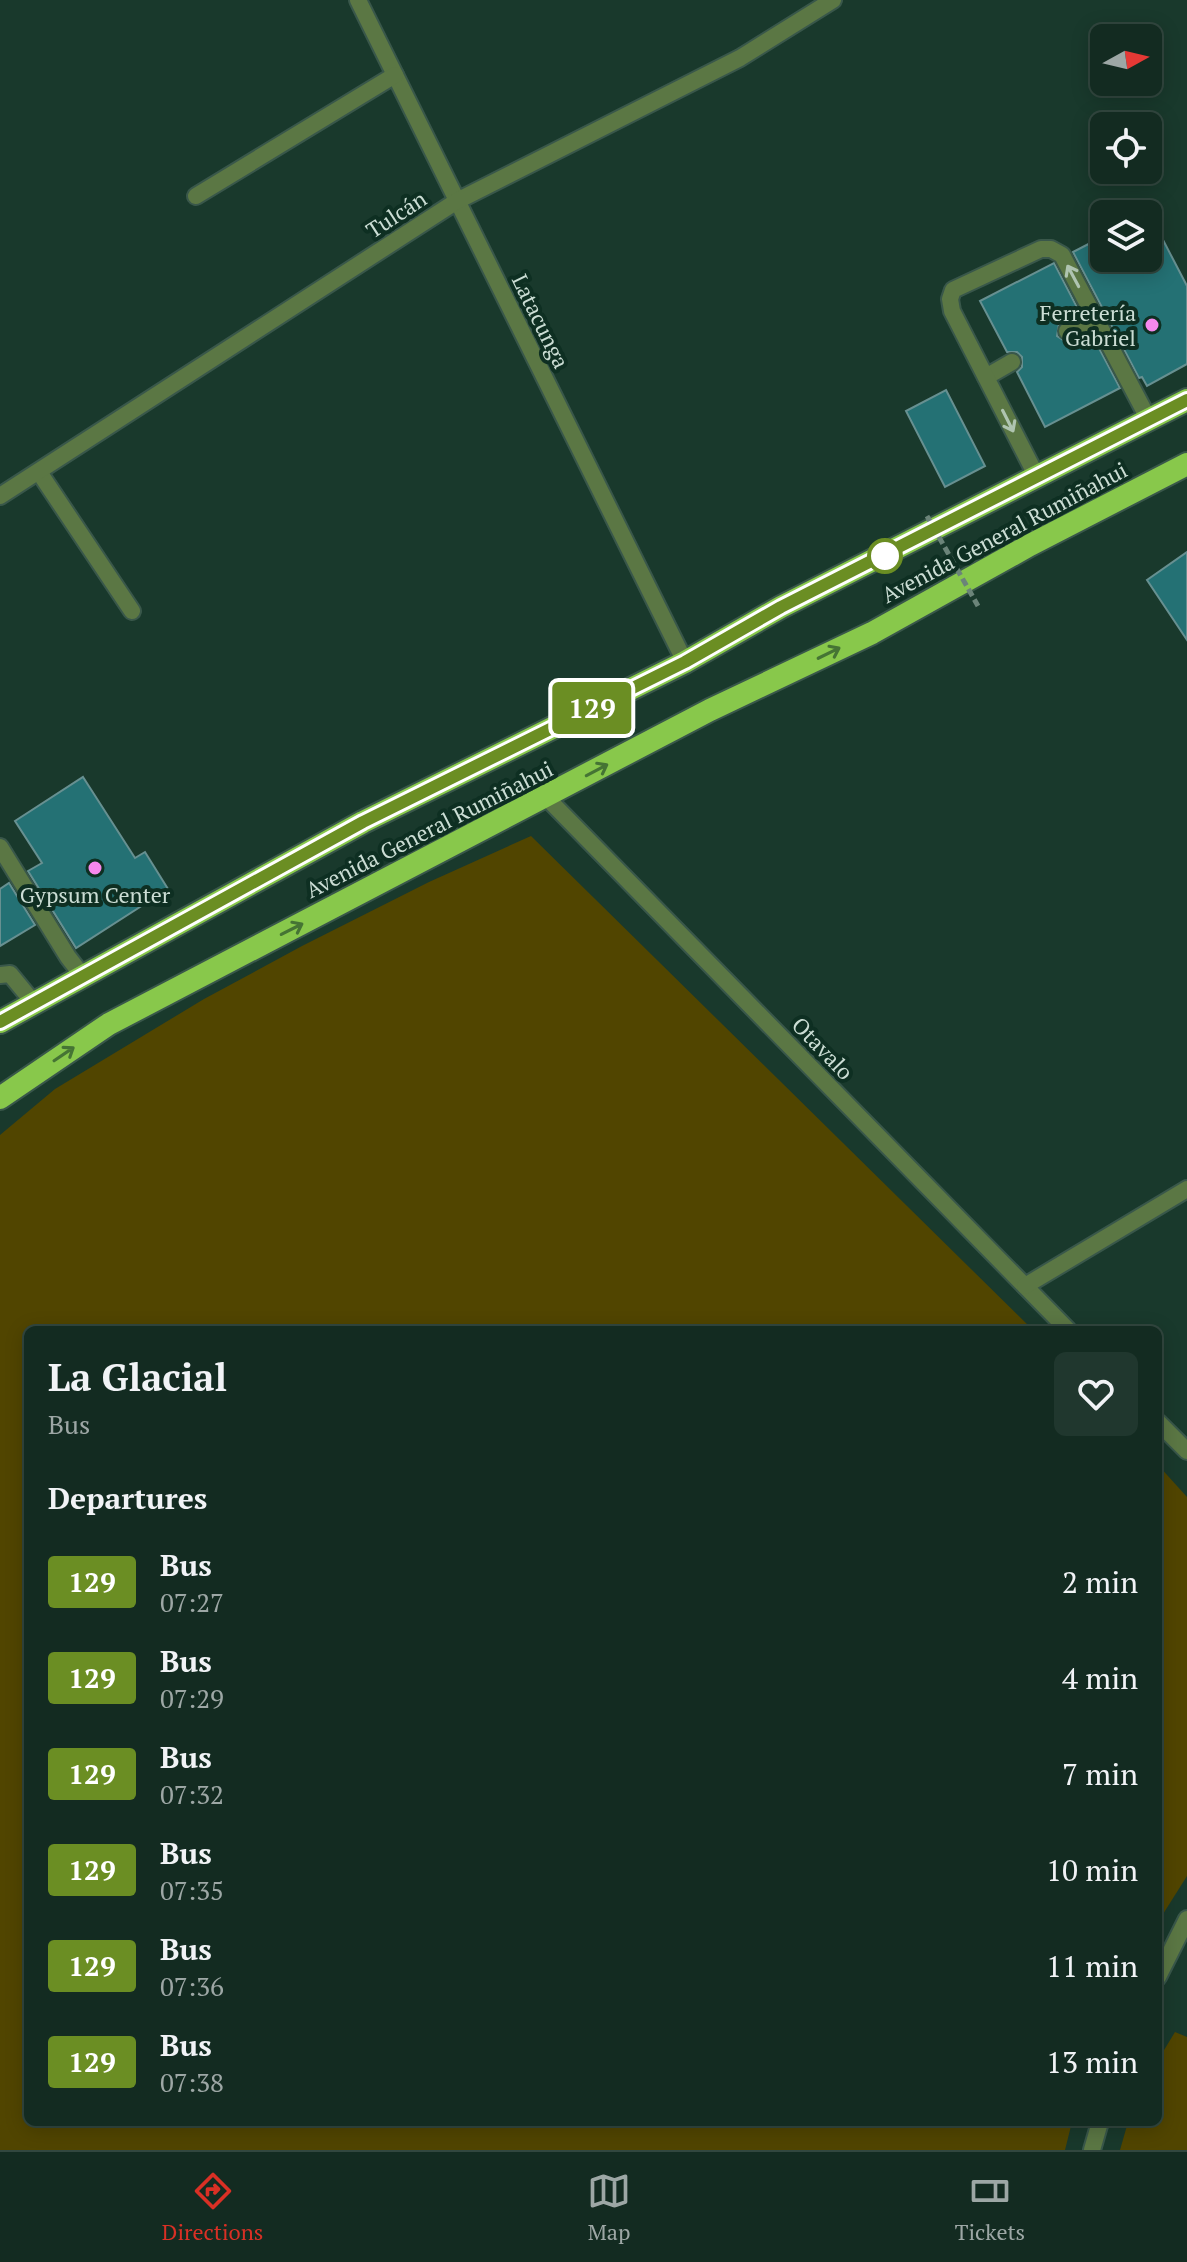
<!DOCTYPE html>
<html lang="en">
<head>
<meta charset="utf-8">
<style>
  body { margin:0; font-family:"PT Serif",serif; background:#20372e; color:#f1f3f6; height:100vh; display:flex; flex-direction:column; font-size:30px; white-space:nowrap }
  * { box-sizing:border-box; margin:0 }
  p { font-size:26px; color:#9da7a5 }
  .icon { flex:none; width:44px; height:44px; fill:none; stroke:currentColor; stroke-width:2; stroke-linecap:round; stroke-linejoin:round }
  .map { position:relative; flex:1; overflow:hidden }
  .drawer { position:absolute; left:24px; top:1326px; width:1138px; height:800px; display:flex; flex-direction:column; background:#132b21; border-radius:12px; box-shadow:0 4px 20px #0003,0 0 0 2px #32473f }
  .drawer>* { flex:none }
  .badge { padding:0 16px; border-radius:6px; font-size:28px; line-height:52px }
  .needle { width:52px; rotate:82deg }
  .tools { position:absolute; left:1090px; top:24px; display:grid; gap:16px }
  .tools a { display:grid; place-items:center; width:72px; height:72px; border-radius:12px; background:#132b21; box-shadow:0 4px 20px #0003,0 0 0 2px #32473f; font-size:40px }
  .map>.badge { position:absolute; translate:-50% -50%; box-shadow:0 0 0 4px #fff }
  h2 { padding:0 24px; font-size:30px; line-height:72px }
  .round { display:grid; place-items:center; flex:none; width:84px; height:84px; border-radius:12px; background:#20372e }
  .headline { display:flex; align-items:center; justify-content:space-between; height:136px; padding:0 24px }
  h1 { font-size:38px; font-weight:800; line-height:60px }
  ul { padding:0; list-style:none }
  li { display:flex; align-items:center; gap:24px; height:96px; padding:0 24px }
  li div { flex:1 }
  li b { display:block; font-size:30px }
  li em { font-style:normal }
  li .badge { min-width:88px; font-weight:700; text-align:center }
  .menu { display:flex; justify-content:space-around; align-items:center; height:112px; border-top:2px solid #32473f; background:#132b21; font-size:22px; color:#9da7a5 }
  .menu a { display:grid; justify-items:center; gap:4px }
  .menu .current { color:#d93025 }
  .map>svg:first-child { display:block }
  .green { fill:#514500 }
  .building { fill:#247174; stroke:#679091; stroke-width:2 }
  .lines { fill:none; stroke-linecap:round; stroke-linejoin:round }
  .service-casing { stroke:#39574a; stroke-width:20 }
  .minor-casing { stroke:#39574a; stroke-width:20 }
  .trunk-casing { stroke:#39574a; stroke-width:26 }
  .service { stroke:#5b7744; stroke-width:16 }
  .minor { stroke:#5b7744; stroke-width:16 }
  .trunk { stroke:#88c84b; stroke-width:22 }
  .path-bridge { stroke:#6b8479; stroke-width:5; stroke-dasharray:8 4; stroke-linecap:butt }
  .oneway { stroke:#afc4b0 }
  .oneway2 { stroke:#457434 }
  .line-casing { stroke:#fff; stroke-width:18 }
  .line { stroke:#6b8e23; stroke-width:12 }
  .poi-dot { fill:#f688ed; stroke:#0e2f22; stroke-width:3 }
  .stop-dot { fill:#fff; stroke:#6b8e23; stroke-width:4 }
  .labels { text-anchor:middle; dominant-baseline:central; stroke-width:8; stroke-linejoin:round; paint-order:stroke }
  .street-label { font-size:22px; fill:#cbddd4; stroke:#0e2f22 }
  .poi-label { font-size:22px; fill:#cbddd4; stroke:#0e2f22; text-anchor:end }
</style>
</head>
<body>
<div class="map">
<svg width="1187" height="2150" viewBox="0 0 1187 2150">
  <rect width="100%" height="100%" fill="#19392c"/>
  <g class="green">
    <path d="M531 836 1033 1330H28V2122H1072L1065 2150H0V1135L55 1089 204 999 302 946 429 882Z"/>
    <path d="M1158 1465 1187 1497V1876L1158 1922Z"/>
    <path d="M1175 2032 1187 2037V2150H1120L1128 2122H1158V2060Z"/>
  </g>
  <g class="building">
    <path d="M1149 213 1187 286V364L1147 386 1142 377 1139 378 1073 252 1104 236V258H1148L1146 214Z"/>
    <path d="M1054 263 1080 313 1059 324 1057 336 1066 342 1091 333 1120 388 1045 427 1017 372 1022 367V357L1017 352H1007L980 301Z"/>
    <path d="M946 390 985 466 945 487 906 411Z"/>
    <path d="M1187 552V640L1147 580Z"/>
    <path d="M83 777 135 858 145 852 168 889 76 948 28 871 42 863 15 821Z"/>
    <path d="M9 883 35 925 0 946V889Z"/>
  </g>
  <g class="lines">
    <defs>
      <g id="service">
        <path d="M1067 331 1095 319"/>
        <path d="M986 377 1012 362"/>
        <path d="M39 472 132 611"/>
        <path d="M1037 477 952 311 950 299 953 290 1041 249H1051L1062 255 1149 420"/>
        <path d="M0 847 68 957 82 975"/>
        <path d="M0 975 10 974 33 1002"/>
      </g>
      <g id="minor">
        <path d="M358 0 685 662"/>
        <path d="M196 196 395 75"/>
        <path d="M0 496 457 201 740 58 833 0"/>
        <path d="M546 797 1068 1330"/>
        <path d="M1025 1286 1187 1189"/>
        <path d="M1158 1422 1187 1451"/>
        <path d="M1158 1977 1187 1919"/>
        <path d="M1092 2150 1100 2122"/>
      </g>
      <g id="trunk">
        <path d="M0 1022 363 822 685 662 781 607 1187 400"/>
        <path d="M0 1098 109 1024 710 710 872 633 1030 545 1187 464"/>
      </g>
    </defs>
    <use href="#service" class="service-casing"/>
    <use href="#minor" class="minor-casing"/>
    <use href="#trunk" class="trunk-casing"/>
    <use href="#service" class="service"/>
    <use href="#minor" class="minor"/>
    <use href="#trunk" class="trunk"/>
    <path class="path-bridge" d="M927 516 978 606"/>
  </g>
  <defs><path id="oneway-shaft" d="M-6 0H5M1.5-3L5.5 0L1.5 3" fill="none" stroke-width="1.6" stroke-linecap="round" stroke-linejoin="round" transform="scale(2)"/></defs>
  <g class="oneway">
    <use href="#oneway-shaft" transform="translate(1073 276) rotate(-118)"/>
    <use href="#oneway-shaft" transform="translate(1008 421) rotate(63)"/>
  </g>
  <g class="oneway2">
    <use href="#oneway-shaft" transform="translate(829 653) rotate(-26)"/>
    <use href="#oneway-shaft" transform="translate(597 770) rotate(-28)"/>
    <use href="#oneway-shaft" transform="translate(292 929) rotate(-27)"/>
    <use href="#oneway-shaft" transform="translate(64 1054) rotate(-34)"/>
  </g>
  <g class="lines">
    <defs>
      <path id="line" d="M0 1022 363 822 685 662 781 607 1187 400"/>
    </defs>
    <use href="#line" class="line-casing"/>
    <use href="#line" class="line"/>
  </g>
  <g class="poi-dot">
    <circle cx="1152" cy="325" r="8"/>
    <circle cx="95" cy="868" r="8"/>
  </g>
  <circle class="stop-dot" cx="885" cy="556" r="16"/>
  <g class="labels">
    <g class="street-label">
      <text transform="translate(396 214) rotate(-33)">Tulcán</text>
      <text transform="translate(541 321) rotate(64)">Latacunga</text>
      <text transform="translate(1004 532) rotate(-28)">Avenida General Rumiñahui</text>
      <text transform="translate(429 829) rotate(-27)">Avenida General Rumiñahui</text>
      <text transform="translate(823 1048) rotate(46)">Otavalo</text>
    </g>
    <g class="poi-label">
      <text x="1136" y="312">Ferretería<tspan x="1136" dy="25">Gabriel</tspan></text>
      <text x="95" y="894" text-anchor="middle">Gypsum Center</text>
    </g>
  </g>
</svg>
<div class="tools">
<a><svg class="needle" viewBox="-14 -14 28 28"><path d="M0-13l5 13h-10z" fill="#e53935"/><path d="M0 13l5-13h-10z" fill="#9da7a5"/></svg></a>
<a><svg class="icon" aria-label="locate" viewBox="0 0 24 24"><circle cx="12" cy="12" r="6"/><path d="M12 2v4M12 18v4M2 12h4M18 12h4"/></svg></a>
<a><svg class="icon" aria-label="layers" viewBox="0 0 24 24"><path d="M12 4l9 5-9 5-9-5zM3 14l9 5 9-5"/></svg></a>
</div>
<b class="badge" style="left:592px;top:708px;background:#6b8e23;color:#fff">129</b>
<section class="drawer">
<div class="headline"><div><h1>La Glacial</h1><p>Bus</p></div><a class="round"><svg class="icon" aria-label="heart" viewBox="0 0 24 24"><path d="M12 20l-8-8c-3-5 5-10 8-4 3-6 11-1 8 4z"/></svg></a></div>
<h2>Departures</h2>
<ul>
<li><span class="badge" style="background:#6b8e23;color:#fff">129</span><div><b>Bus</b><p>07:27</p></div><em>2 min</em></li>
<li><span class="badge" style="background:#6b8e23;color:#fff">129</span><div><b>Bus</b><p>07:29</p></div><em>4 min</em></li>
<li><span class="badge" style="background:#6b8e23;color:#fff">129</span><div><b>Bus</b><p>07:32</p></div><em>7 min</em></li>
<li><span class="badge" style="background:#6b8e23;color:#fff">129</span><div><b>Bus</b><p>07:35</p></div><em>10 min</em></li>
<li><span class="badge" style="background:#6b8e23;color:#fff">129</span><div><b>Bus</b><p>07:36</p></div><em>11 min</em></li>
<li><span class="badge" style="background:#6b8e23;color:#fff">129</span><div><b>Bus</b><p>07:38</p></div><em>13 min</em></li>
</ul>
</section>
</div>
<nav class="menu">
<a class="current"><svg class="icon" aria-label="directions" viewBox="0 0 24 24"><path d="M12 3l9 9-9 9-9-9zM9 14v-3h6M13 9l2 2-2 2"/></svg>Directions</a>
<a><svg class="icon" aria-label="map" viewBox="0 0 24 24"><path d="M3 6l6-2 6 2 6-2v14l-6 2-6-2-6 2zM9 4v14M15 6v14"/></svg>Map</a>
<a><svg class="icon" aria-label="tickets" viewBox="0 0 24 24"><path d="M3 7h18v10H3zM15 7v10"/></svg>Tickets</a>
</nav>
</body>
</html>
